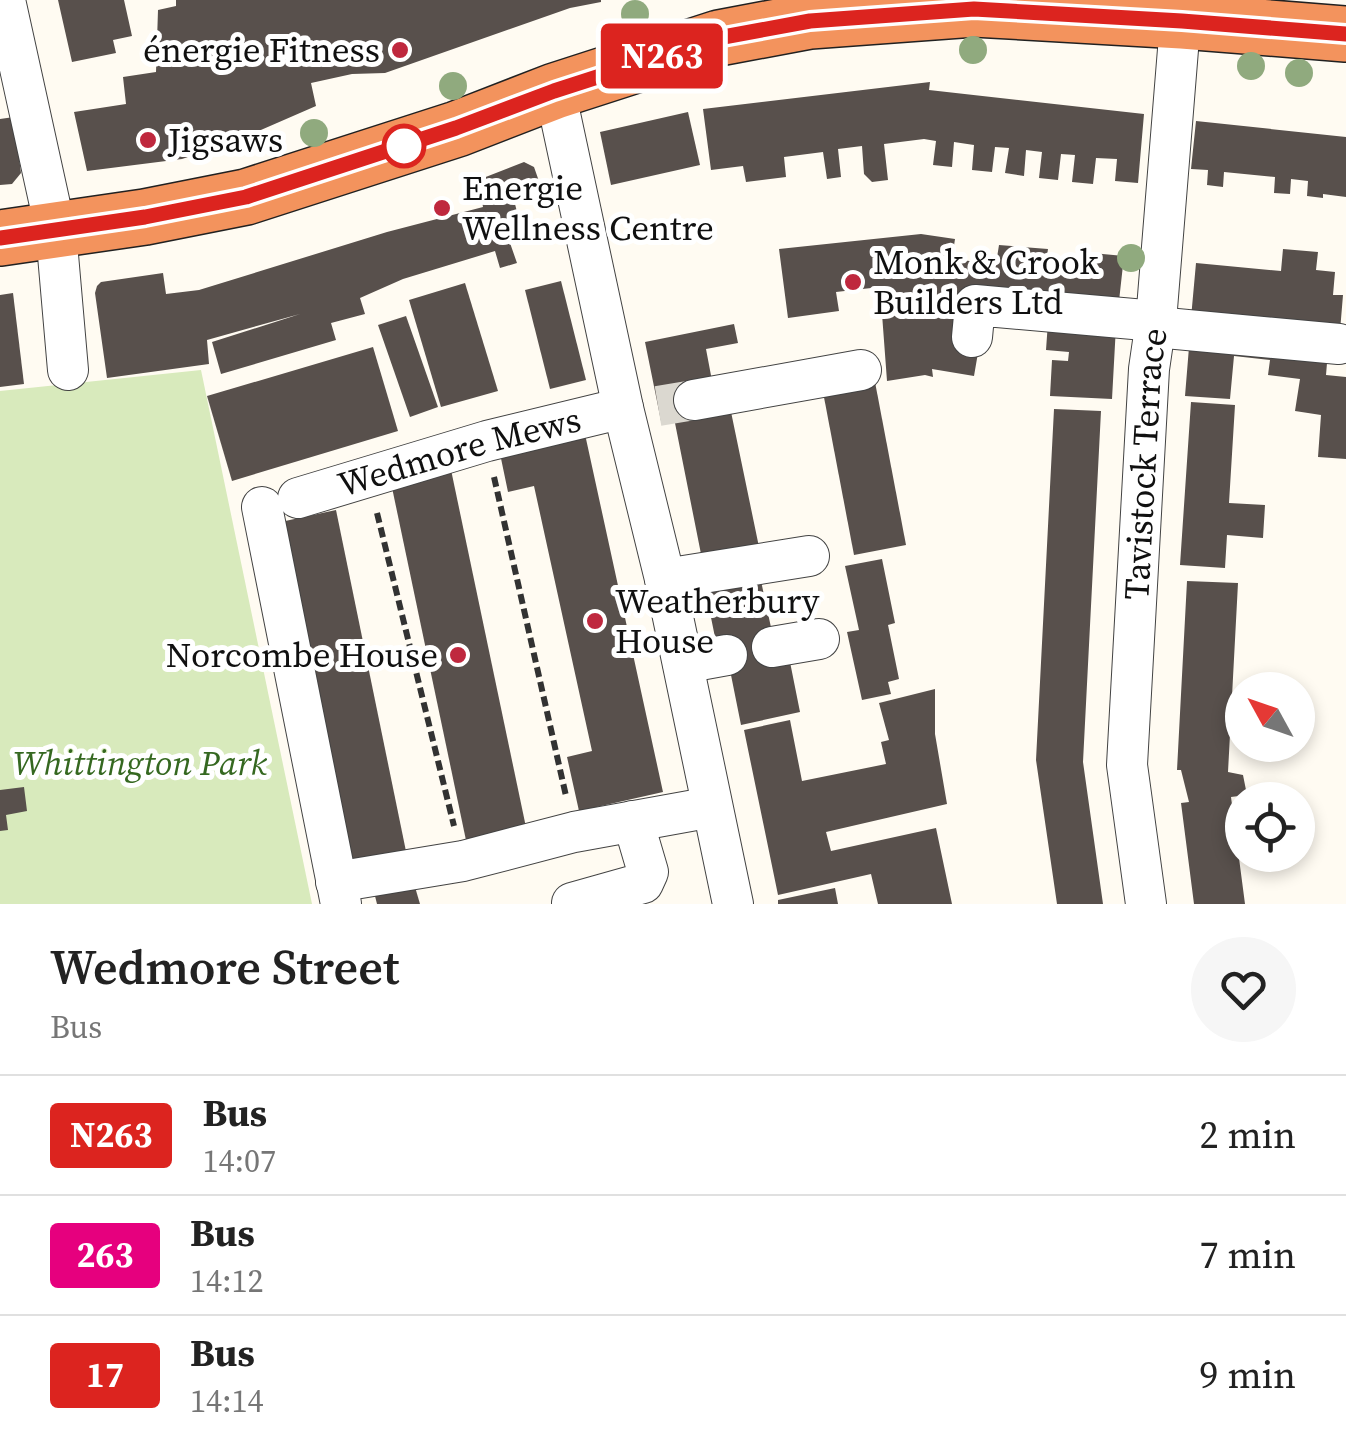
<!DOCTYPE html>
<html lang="en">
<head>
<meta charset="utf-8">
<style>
  body { margin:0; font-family:"Source Serif 4",serif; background:#f6f6f6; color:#222; height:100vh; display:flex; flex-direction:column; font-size:38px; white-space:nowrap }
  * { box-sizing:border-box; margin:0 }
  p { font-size:32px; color:#767676 }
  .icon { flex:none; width:55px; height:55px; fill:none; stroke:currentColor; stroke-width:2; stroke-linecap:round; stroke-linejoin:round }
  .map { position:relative; height:904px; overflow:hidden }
  .side { display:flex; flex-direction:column; background:#fff; flex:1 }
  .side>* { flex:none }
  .badge { padding:0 20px; border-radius:8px; font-size:35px; line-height:65px }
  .needle { width:65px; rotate:310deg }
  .controls { position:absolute; left:1225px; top:672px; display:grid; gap:20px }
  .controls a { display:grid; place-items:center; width:90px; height:90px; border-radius:50%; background:#fff; box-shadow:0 5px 15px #0003; font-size:50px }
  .map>.badge { position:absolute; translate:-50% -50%; box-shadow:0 0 0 5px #fff }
  .round { display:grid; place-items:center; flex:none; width:105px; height:105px; border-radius:52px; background:#f6f6f6 }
  .headline { display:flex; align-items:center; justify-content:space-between; height:170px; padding:0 50px }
  h1 { font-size:48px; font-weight:600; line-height:75px }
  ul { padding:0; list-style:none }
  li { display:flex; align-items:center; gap:30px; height:120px; padding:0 50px; border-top:2px solid #e0e0e0 }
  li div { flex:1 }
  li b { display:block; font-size:38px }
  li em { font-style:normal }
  li .badge { min-width:110px; font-weight:700; text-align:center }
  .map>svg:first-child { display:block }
  .green { fill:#d8eabc }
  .building { fill:#58504c }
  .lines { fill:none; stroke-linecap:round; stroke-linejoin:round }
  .minor-tunnel { stroke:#dbd8d0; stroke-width:40; stroke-dasharray:40 20; stroke-linecap:butt }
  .minor-casing { stroke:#434343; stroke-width:42 }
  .highway-casing { stroke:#212121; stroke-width:58 }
  .path { stroke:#323232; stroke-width:6; stroke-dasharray:10 5; stroke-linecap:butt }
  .minor { stroke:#fff; stroke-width:40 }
  .highway { stroke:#f3935d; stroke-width:55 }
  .tree { fill:#90aa7e }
  .line-casing { stroke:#fff; stroke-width:22 }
  .line { stroke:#dc241f; stroke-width:15 }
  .poi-dot { fill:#bf283e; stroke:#fff; stroke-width:4 }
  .stop-dot { fill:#fff; stroke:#dc241f; stroke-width:5 }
  .labels { text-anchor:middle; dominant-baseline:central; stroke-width:10; stroke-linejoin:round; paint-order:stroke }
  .poi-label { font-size:35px; fill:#101010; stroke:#fff; text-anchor:start }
  .street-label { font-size:35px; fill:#101010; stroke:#fff }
  .park-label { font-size:35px; font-style:italic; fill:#356820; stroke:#fff }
</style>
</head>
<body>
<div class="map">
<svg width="1346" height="904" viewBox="0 0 1346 904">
  <rect width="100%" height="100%" fill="#fffbf2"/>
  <path class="green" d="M201 370 312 904H0V391Z"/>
  <g class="building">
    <path d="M58 0H124L132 36 113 40 116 53 72 62Z"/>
    <path d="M176 0H601V2L570 8 385 73 352 74 311 83 316 106 233 142 182 159 87 171 74 112 126 104 123 77 156 72 158 10 176 6Z"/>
    <path d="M930 82 929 90 1144 114 1138 183 1115 181 1117 159 1096 158 1093 184 1072 182 1075 155 1061 154 1058 180 1039 178 1042 152 1026 150 1024 176 1005 173 1009 148 995 147 992 172 972 170 974 145 954 142 952 167 933 165 936 141 924 139 884 144 888 180 872 182 864 174 862 146 838 149 841 177 827 179 823 152 784 157 786 177 746 182 743 166 711 170 703 109Z"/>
    <path d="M688 112 700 165 611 185 600 132Z"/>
    <path d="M14 117 21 173 12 184 0 185V119Z"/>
    <path d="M1196 121 1346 137V197L1323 194V198L1307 196 1308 181 1291 179 1290 194 1274 193 1275 177 1224 172 1223 187 1207 185 1208 170 1191 169Z"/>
    <path d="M524 162 534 167 541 187 513 196 523 236 510 243 517 263 500 268 495 251 403 279 360 298 365 314 331 323 336 340 221 374 212 342 300 314 207 340 209 364 107 378 95 293 97 286 101 282 163 273 166 294 199 290 387 232 483 207 478 180Z"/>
    <path d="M921 234 955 239 952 259 996 264 999 245 1048 249 1045 269 1089 273 1092 253 1124 256 1118 310 964 296 979 347 974 376 932 369 933 377 925 375 887 381 880 287 836 292 839 311 788 318 779 249Z"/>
    <path d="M1283 249 1318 252 1316 270 1335 272 1333 295H1343L1340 331 1191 318 1196 263 1281 271Z"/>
    <path d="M561 281 586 380 550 389 525 290Z"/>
    <path d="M465 283 498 391 441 407 409 300Z"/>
    <path d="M13 293 24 384 0 387V295Z"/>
    <path d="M406 316 438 407 410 417 378 325Z"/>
    <path d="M1048 322 1116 326 1112 399 1050 396 1052 360 1068 361 1069 352 1046 350Z"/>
    <path d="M734 324 738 343 706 349 713 386 730 407 759 547 702 559 674 418 661 421 645 342Z"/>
    <path d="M1190 335 1328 351 1326 375 1346 377V459L1318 457 1321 415 1295 411 1300 379 1268 375 1270 360 1234 356 1230 399 1185 396Z"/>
    <path d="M373 347 398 431 232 481 207 396Z"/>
    <path d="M875 382 906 545 854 555 823 392Z"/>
    <path d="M1191 402 1235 405 1229 503 1265 505 1263 538 1227 535 1225 568 1180 565Z"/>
    <path d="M1054 409 1101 411 1083 762 1103 904H1057L1036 760Z"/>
    <path d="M583 425 663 792 579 811 567 757 592 751 534 486 508 492 498 444Z"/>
    <path d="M450 465 527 832 467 845 390 478Z"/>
    <path d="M336 510 408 861 348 873 276 523Z"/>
    <path d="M882 559 895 623 888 625 899 679 888 682 891 694 862 700 847 632 859 630 845 566Z"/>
    <path d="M761 581 772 632 790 662 800 712 741 725 725 645 717 647 706 593Z"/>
    <path d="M1187 581 1238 583 1228 772 1243 775 1247 795 1231 797 1245 904H1194L1181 803 1189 802 1181 770H1177Z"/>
    <path d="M935 689V734L947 804 826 832 831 851 936 828 952 904H878L871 874 778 895 744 730 790 720 802 781 886 764 881 742 889 740 879 703Z"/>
    <path d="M24 787 27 811 6 815 8 830 0 831V790Z"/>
    <path d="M415 887 420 904H377L375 896Z"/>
    <path d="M835 888 838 904H778V900Z"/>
  </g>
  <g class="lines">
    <path class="minor-tunnel" d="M658 406 694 400"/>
    <defs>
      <g id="minor">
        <path d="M5 0 56 232 68 370"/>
        <path d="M555 91 623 408 665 579 733 904"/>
        <path d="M1155 327 1339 344"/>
        <path d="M972 337 975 305 1156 321"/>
        <path d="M694 400 861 370"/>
        <path id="s1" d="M298 498 487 441 623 408"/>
        <path d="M262 507 341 904"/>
        <path d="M665 579 809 556"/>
        <path d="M772 647 819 639"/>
        <path d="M683 663 727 655"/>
        <path d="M336 882 463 861 574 832 712 807"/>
        <path d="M572 903 643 883 648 872 633 821"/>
        <path id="s2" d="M1146 904 1127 765 1149 369 1156 321 1182 0"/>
      </g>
      <path id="highway" d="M0 238 145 217 246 197 457 129 555 91 719 38 810 21 974 9 1182 21 1346 34"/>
    </defs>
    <use href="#minor" class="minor-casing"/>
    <use href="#highway" class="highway-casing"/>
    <g class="path">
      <path d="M494 477 566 796"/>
      <path d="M377 513 454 826"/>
    </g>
    <use href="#minor" class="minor"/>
    <use href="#highway" class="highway"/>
  </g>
  <g class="tree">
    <circle cx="635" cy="14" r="14"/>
    <circle cx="973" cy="50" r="14"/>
    <circle cx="1251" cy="66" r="14"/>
    <circle cx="1299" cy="73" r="14"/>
    <circle cx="453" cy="86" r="14"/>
    <circle cx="314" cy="133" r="14"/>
    <circle cx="1131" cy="258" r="14"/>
  </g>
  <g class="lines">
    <defs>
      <path id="line" d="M0 238 145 217 246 197 456 128 554 91 718 38 810 21 974 9 1182 21 1346 34"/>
    </defs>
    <use href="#line" class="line-casing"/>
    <use href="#line" class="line"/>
  </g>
  <g class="poi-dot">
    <circle cx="400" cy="50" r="10"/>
    <circle cx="148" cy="140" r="10"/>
    <circle cx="442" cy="208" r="10"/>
    <circle cx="853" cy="282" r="10"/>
    <circle cx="595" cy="621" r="10"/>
    <circle cx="458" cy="655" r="10"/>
  </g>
  <circle class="stop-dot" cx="404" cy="146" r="20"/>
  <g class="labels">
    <g class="poi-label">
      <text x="380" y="50" text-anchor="end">énergie Fitness</text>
      <text x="168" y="140">Jigsaws</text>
      <text x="462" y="188">Energie<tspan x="462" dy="40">Wellness Centre</tspan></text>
      <text x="873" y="262">Monk &amp; Crook<tspan x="873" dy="40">Builders Ltd</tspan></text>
      <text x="615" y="601">Weatherbury<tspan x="615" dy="40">House</tspan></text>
      <text x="438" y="655" text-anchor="end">Norcombe House</text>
    </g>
    <g class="street-label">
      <text stroke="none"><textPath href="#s1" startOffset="168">Wedmore Mews</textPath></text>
      <text stroke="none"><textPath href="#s2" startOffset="442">Tavistock Terrace</textPath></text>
    </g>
    <g class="park-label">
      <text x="140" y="763">Whittington Park</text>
    </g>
  </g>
</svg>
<div class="controls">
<a><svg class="needle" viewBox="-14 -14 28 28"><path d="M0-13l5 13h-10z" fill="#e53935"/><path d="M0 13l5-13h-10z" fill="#767676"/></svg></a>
<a><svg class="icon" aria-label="locate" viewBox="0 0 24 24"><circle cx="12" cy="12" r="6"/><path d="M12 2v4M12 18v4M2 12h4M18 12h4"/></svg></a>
</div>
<b class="badge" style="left:662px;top:56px;background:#dc241f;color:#fff">N263</b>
</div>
<section class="side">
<div class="headline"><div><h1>Wedmore Street</h1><p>Bus</p></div><a class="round"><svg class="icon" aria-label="heart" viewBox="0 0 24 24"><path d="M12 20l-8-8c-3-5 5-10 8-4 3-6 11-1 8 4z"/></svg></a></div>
<ul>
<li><span class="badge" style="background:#dc241f;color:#fff">N263</span><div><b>Bus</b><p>14:07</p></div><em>2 min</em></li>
<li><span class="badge" style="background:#e6007e;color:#fff">263</span><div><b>Bus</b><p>14:12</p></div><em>7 min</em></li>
<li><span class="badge" style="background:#dc241f;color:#fff">17</span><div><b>Bus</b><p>14:14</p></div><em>9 min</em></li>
</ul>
</section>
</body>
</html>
